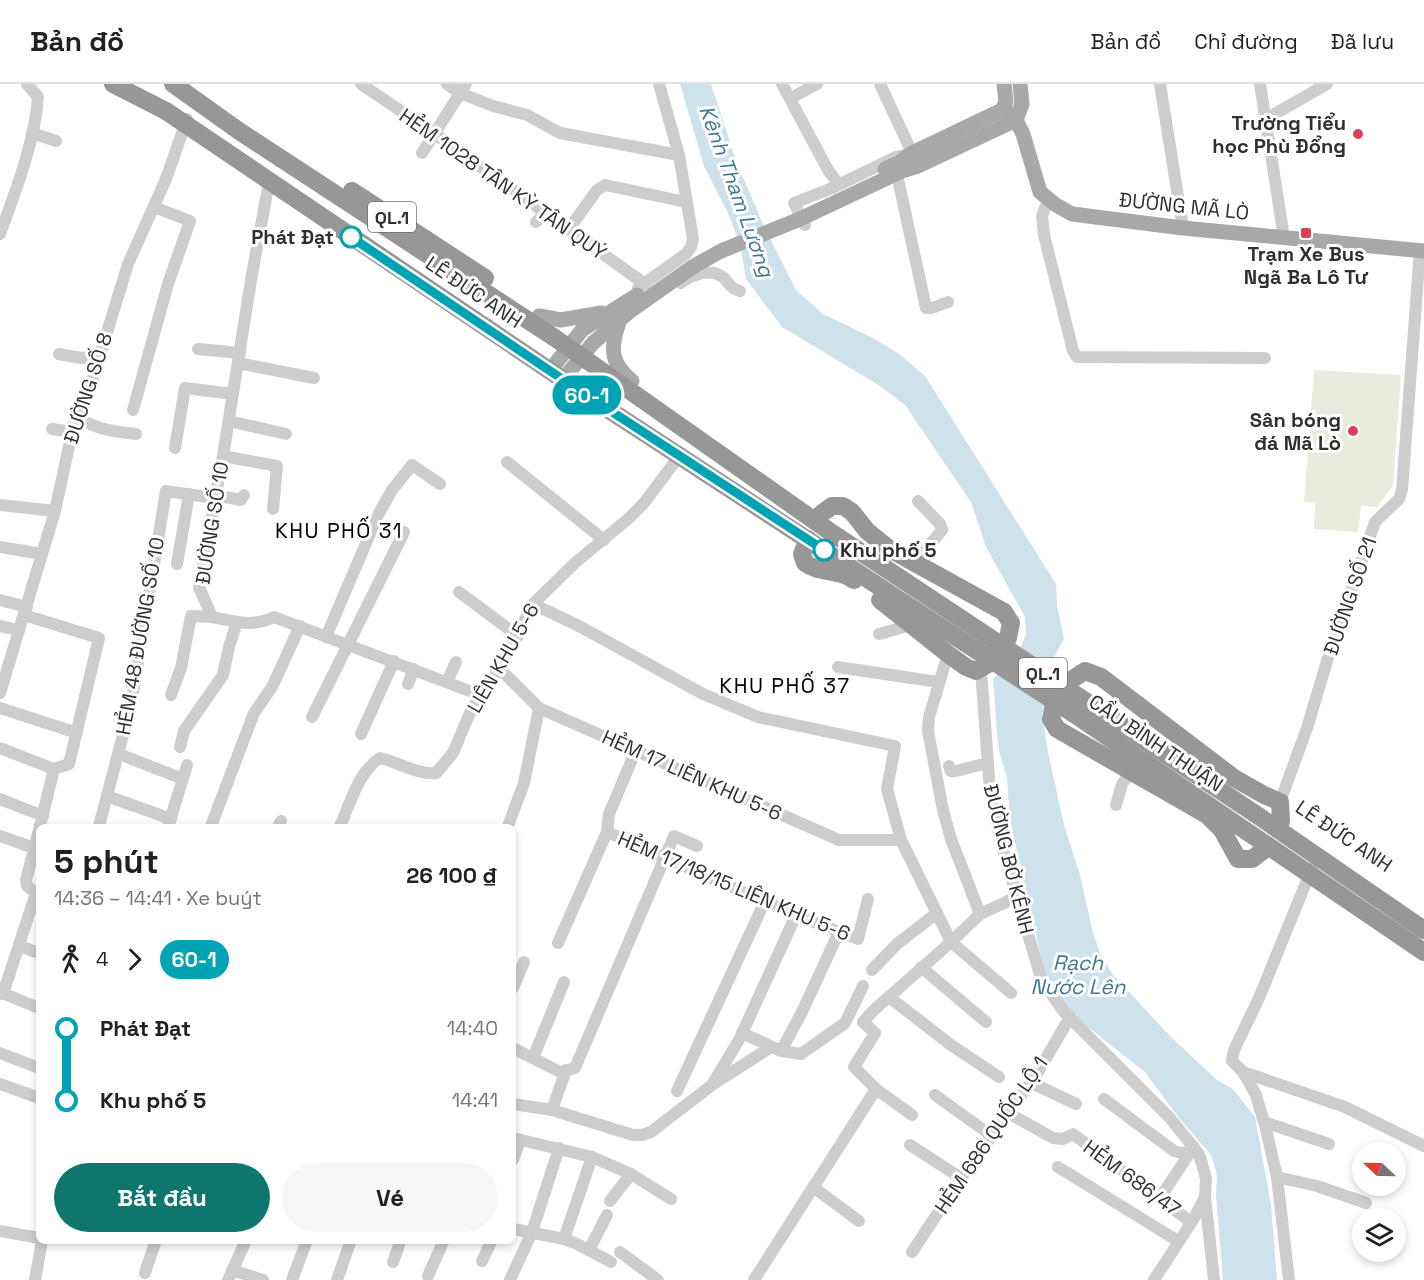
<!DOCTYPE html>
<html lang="vi">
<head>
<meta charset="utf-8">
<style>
  body { margin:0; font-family:"Space Grotesk",sans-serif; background:#f6f6f6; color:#202124; height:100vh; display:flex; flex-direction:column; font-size:22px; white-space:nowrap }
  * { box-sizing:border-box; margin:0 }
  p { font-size:20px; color:#757577 }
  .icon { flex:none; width:33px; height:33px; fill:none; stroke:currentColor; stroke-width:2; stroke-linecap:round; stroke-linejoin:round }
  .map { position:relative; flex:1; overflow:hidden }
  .panel { position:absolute; left:36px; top:740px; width:480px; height:420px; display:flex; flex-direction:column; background:#fff; border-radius:9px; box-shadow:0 3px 9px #0003 }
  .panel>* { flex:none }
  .badge { padding:0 12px; border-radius:20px; font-size:21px; line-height:39px }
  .needle { width:39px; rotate:292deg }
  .tools { position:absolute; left:1352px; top:1058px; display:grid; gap:12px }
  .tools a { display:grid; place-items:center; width:54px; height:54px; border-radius:50%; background:#fff; box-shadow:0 3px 9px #0003; font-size:30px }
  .map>.badge { position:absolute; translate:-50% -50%; box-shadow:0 0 0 3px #fff }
  .legs { display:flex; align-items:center; gap:9px; height:66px; padding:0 18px; font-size:20px }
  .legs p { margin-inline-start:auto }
  .summary { display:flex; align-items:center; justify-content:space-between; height:102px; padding:0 18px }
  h1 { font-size:33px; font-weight:700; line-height:45px }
  .button { display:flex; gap:12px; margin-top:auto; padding:12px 18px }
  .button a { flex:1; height:69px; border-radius:36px; background:#0f766e; color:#fff; font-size:24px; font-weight:700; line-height:69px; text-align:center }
  .button a+a { background:#f6f6f6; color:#202124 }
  ul { padding:0 18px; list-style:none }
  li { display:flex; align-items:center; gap:21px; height:72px; font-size:22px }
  li i { display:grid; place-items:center; width:9px; height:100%; margin:0 8px; background:currentColor }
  li i::after { content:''; width:15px; height:15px; margin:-8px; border:4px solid; border-radius:50%; background:#fff }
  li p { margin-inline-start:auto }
  li:first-child i { background:linear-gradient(#0000 50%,currentColor 0) }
  li:last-child i { background:linear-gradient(currentColor 50%,#0000 0) }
  header { display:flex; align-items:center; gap:36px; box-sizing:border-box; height:84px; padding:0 30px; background:#fff; border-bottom:2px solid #e0e0e0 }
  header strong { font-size:28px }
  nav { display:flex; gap:33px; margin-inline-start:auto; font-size:21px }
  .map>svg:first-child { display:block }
  .green { fill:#e7ecdf }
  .water { fill:#cde2ea }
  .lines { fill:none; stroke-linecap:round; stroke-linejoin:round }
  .minor { stroke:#cdcdcd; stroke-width:12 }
  .major { stroke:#a8a8a8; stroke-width:15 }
  .highway { stroke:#979797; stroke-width:18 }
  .line-1-casing { stroke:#fff; stroke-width:14 }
  .line-1 { stroke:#00a3b4; stroke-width:9 }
  .poi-dot { fill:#da405c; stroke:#fff; stroke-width:2 }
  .stop-1-dot { fill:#fff; stroke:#00a3b4; stroke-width:3 }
  .labels { text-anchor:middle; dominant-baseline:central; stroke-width:6; stroke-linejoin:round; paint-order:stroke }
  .shield { fill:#fff; stroke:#6e6e6e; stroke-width:1.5 }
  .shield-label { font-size:18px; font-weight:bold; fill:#303030 }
  .poi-label { font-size:20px; font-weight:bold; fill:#303030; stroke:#fff; text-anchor:end }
  .street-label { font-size:20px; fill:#303030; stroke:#fff }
  .stop-label { font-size:20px; font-weight:bold; fill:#303030; stroke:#fff; text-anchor:end }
  .water-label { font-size:21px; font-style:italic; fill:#43788d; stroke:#fff }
  .neighbourhood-label { font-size:21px; letter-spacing:1.5px; fill:#000; stroke:#fff }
</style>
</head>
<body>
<header>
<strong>Bản đồ</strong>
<nav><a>Bản đồ</a><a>Chỉ đường</a><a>Đã lưu</a></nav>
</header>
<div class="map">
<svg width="1424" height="1196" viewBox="0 0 1424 1196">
  <rect width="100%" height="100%" fill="#fff"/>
  <path class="green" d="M1314 286 1401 291 1393 402 1377 423 1361 422 1358 448 1314 445 1315 419 1304 418Z"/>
  <path class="water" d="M680 0H711L736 77 766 147 796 206 823 230 875 255 899 270 925 292 1056 500 1057 522 1064 555 1052 576 1042 630 1048 668 1064 741 1080 791 1093 849 1100 869 1113 891 1172 954 1217 996 1233 1005 1255 1033 1271 1121 1277 1196H1223L1216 1112 1217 1091 1211 1071 1179 1034 1145 988 1074 932 1051 904 1043 882 1010 735 1007 694 999 667 997 649 993 595 1021 562 1026 551 1025 533 986 463 971 418 905 321 880 302 782 243 746 195 740 160 727 127 704 82Z"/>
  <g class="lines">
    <g class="minor">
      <path d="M361 0 435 50 645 200"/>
      <path d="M447 0 460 9 493 22 527 31 560 49 679 71"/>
      <path d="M782 0 828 86 839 101"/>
      <path d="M1160 0 1183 144"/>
      <path d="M1260 0 1284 154"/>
      <path d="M791 14 817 0"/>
      <path d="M1266 35 1327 0"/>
      <path d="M32 49 56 57"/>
      <path d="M422 69 466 0"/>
      <path d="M898 95 926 224H932L948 218"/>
      <path d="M269 98 251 196 223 372 199 503 212 533C235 537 252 544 274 533L480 611"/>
      <path d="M1048 116 1042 132 1044 151 1073 267 1077 273 1265 274"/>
      <path d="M536 138 545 129"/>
      <path d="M805 141 794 119 830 105 896 73 912 69 880 0"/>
      <path d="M569 145 597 106 605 101 686 118"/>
      <path d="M0 150C15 109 35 57 38 13L27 0"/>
      <path d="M681 199C693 190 712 183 725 195 730 201 732 205 740 207"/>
      <path d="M638 204 686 170 691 163 693 155 679 71 659 0"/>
      <path d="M198 265 240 269"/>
      <path d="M59 270 81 274 99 273"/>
      <path d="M238 279 314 294"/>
      <path d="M133 326 168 200 190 137 154 123"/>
      <path d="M76 332C97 346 111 347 136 350"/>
      <path d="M229 337 286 350"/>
      <path d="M52 345 72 348"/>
      <path d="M175 364 185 304 233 310"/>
      <path d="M223 372 277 382 273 425"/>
      <path d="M507 378 604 456"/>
      <path d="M215 411 241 416 244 411"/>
      <path d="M0 421 55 427"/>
      <path d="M0 463 42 470"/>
      <path d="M915 479 942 446 940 440 918 417"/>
      <path d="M177 480 189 410"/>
      <path d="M459 508 518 552"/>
      <path d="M0 516 27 523"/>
      <path d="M533 520 579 542 703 610 758 633 895 662 887 705 901 756 951 858 1011 909"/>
      <path d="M24 531 99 554 69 680 54 685 40 742"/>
      <path d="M0 542 19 546"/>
      <path d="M879 550 911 541"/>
      <path d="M326 553 378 431 392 406 412 381 440 400"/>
      <path d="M948 570 929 633 928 647 943 726 951 755 980 830"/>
      <path d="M838 583 938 598"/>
      <path d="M500 585 539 624 839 756H901"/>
      <path d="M981 586 990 707 1002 763 1042 897 1065 929 1169 1033 1199 1070 1206 1094 1205 1113 1193 1136 1154 1196"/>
      <path d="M447 598 456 578"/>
      <path d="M408 600 414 585"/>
      <path d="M0 609 55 427 77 325 92 297 128 180 166 95 187 35"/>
      <path d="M171 611 181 584 191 532 212 533"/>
      <path d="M0 624 77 649"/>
      <path d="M312 633 404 448"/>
      <path d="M361 650 394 577"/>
      <path d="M180 663 184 647 223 591 229 563 237 538"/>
      <path d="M0 664 54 685"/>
      <path d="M119 670 183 695"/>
      <path d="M949 682 951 687H956L988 679"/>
      <path d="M107 712 171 735"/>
      <path d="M0 715 43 732"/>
      <path d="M1280 718 1307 644 1328 574 1375 438 1399 415 1402 406 1420 166"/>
      <path d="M1116 721 1122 700 1131 688"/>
      <path d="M169 740 187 681"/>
      <path d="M99 742 131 621 166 407 214 414"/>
      <path d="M211 742 254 629 272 603 300 542"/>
      <path d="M278 742 281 737"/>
      <path d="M340 742C350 720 358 688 380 674 398 678 418 691 436 689L453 669 469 631 480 611 500 585 533 520 576 478 628 435 644 419 680 371"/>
      <path d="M508 742 524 699 539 624"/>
      <path d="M607 748 796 831 858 855 868 815"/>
      <path d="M0 752 34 764"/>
      <path d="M558 859 607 748 609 730 636 666"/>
      <path d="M19 862 39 869"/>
      <path d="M921 883 986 938"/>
      <path d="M872 886 897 860 937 829"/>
      <path d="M513 904 524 878"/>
      <path d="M0 908 39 924"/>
      <path d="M3 910 36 809 27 802 26 796 39 746"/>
      <path d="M889 913 951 961 999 993"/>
      <path d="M863 938 874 926 951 858 980 830 1017 813"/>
      <path d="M863 938 875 949 854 983 876 1005 912 1031"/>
      <path d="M742 949 781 967 801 970 845 939 863 902"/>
      <path d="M513 964 560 988 575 984 674 752 697 762"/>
      <path d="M781 967 801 930 839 848"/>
      <path d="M0 969 39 984"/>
      <path d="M533 974 564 898"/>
      <path d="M1243 988 1345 1023 1424 1062"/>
      <path d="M1030 998 1076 1020"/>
      <path d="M715 999 771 963"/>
      <path d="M0 1000 39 1014"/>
      <path d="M677 1007 765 817"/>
      <path d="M935 1011 992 1052"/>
      <path d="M1104 1015 1174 1067C1182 1070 1189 1070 1193 1063"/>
      <path d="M513 1020 552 1026 633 1051H642L651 1048 712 1001 740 954 796 831"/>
      <path d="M552 1026 566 986"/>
      <path d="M1008 1029 1053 1054 1063 1055 1073 1050 1191 1138"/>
      <path d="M1264 1038 1329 1060"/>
      <path d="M513 1054 592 1073 631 1090 671 1115"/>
      <path d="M910 1061 961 1094"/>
      <path d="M513 1076 520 1056"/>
      <path d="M1058 1083 1178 1157"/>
      <path d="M1277 1093 1317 1102 1366 1119"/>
      <path d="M813 1103 859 1137"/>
      <path d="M1205 1113 1214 1196"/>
      <path d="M1160 1114 1191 1067"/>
      <path d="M610 1117 631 1090"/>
      <path d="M513 1145 564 1155 577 1160 611 1178"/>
      <path d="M0 1147 39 1154"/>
      <path d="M564 1155 592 1073"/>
      <path d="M589 1166 607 1131"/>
      <path d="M620 1168 658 1196"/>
      <path d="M912 1168 961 1094 1038 988 1070 933"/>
      <path d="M482 1177 492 1156"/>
      <path d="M393 1178 401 1156"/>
      <path d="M232 1186 263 1196"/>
      <path d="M145 1189 156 1156"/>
      <path d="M428 1192 444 1156"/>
      <path d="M35 1196 42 1156"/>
      <path d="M228 1196 246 1156"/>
      <path d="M292 1196 307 1156"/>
      <path d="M337 1196 351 1156"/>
      <path d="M510 1196 532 1148 559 1064"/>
      <path d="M754 1196 876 1005"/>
      <path d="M1289 1196 1277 1093 1266 1045 1256 1011 1243 988 1232 977 1234 966 1259 914 1312 784"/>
    </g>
    <g class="major">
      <path d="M1010 30 1016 36 1023 50 1040 108 1056 121 1072 130 1183 144 1424 167"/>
      <path d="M885 85 899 79 912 69 1002 26 1006 18 1004 0"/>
      <path d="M539 232 561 236 601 229"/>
      <path d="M619 238C610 264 610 279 632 297"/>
      <path d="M556 279 582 246 637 211"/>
      <path d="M569 288 593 259 630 227 694 182 721 167 800 135 902 87 918 82 1016 36 1022 20 1020 0"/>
    </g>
    <g class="highway">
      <path d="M113 0 166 27 574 303 1080 634 1424 868"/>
      <path d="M173 0 239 47 555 254 829 447 1257 731 1424 846"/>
      <path d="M352 107 485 194"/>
      <path d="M821 430 832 422H843L852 428 867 447 888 464 1004 528 1011 539 1008 554 990 579 976 587 966 583 948 570 880 516"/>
      <path d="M808 455 802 470 805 479C820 490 838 484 854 496"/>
      <path d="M1268 763 1252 775H1238L1222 746 1207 731 1057 645 1051 635 1053 624 1071 596 1085 587 1101 593 1234 694 1264 711 1280 718 1281 737 1277 745"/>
    </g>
  </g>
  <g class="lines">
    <defs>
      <path id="line-1" d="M351 153 574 303 824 466"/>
    </defs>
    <use href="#line-1" class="line-1-casing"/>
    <use href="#line-1" class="line-1"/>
  </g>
  <g class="poi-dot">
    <circle cx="1358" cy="50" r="6"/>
    <rect x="1300" y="143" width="12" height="12" rx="3"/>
    <circle cx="1353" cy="347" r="6"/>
  </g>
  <g class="stop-1-dot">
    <circle cx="351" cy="153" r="10"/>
    <circle cx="824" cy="466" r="10"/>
  </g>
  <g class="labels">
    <g class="shield">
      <rect x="368" y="118" width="48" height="30" rx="4.5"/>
      <rect x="1019" y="574" width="48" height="30" rx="4.5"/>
    </g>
    <g class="shield-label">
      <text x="392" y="133">QL.1</text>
      <text x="1043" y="589">QL.1</text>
    </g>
    <g class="poi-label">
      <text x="1346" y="39">Trường Tiểu<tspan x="1346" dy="23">học Phù Đổng</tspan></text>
      <text x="1306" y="170" text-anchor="middle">Trạm Xe Bus<tspan x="1306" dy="23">Ngã Ba Lô Tư</tspan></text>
      <text x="1341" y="336">Sân bóng<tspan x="1341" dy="23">đá Mã Lò</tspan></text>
    </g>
    <g class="street-label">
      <text transform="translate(503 100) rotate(35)">HẺM 1028 TÂN KỲ TÂN QUÝ</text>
      <text transform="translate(1184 122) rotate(6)">ĐƯỜNG MÃ LÒ</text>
      <text transform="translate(474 208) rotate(34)">LÊ ĐỨC ANH</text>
      <text transform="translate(88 304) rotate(-72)">ĐƯỜNG SỐ 8</text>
      <text transform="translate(212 439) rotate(-81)">ĐƯỜNG SỐ 10</text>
      <text transform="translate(1350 512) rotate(-71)">ĐƯỜNG SỐ 21</text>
      <text transform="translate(140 552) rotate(-80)">HẺM 48 ĐƯỜNG SỐ 10</text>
      <text transform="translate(503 574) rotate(-60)">LIÊN KHU 5-6</text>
      <text transform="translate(1156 659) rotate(34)">CẦU BÌNH THUẬN</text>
      <text transform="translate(692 691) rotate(24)">HẺM 17 LIÊN KHU 5-6</text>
      <text transform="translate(1344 752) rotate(34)">LÊ ĐỨC ANH</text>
      <text transform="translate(1009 775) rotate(76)">ĐƯỜNG BỜ KÊNH</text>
      <text transform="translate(734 802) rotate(23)">HẺM 17/18/15 LIÊN KHU 5-6</text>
      <text transform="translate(991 1051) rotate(-56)">HẺM 686 QUỐC LỘ 1</text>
      <text transform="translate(1132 1094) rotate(36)">HẺM 686/47</text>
    </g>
    <g class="stop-label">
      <text x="334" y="153">Phát Đạt</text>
      <text x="840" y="466" text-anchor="start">Khu phố 5</text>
    </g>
    <g class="water-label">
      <text transform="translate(737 107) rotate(70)">Kênh Tham Lương</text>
      <text x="1078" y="878">Rạch<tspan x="1078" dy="24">Nước Lên</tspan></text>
    </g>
    <g class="neighbourhood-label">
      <text x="339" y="446">KHU PHỐ 31</text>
      <text x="785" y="601">KHU PHỐ 37</text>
    </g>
  </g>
</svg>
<div class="tools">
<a><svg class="needle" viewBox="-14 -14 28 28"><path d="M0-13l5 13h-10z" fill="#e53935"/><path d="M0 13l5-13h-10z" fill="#757577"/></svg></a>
<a><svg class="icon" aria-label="layers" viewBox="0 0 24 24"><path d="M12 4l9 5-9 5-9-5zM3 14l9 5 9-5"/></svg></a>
</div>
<b class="badge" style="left:587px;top:311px;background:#00a3b4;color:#fff">60-1</b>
<section class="panel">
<div class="summary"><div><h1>5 phút</h1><p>14:36 – 14:41 · Xe buýt</p></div><b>26 100 ₫</b></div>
<div class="legs"><svg class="icon" aria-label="walk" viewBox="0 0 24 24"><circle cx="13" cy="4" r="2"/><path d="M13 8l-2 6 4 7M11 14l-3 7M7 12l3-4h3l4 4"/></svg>4<svg class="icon" aria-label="forward" viewBox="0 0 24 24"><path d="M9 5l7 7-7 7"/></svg><b class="badge" style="background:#00a3b4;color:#fff">60-1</b></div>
<ul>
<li><i style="color:#00a3b4"></i><b>Phát Đạt</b><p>14:40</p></li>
<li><i style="color:#00a3b4"></i><b>Khu phố 5</b><p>14:41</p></li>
</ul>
<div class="button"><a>Bắt đầu</a><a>Vé</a></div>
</section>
</div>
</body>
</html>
